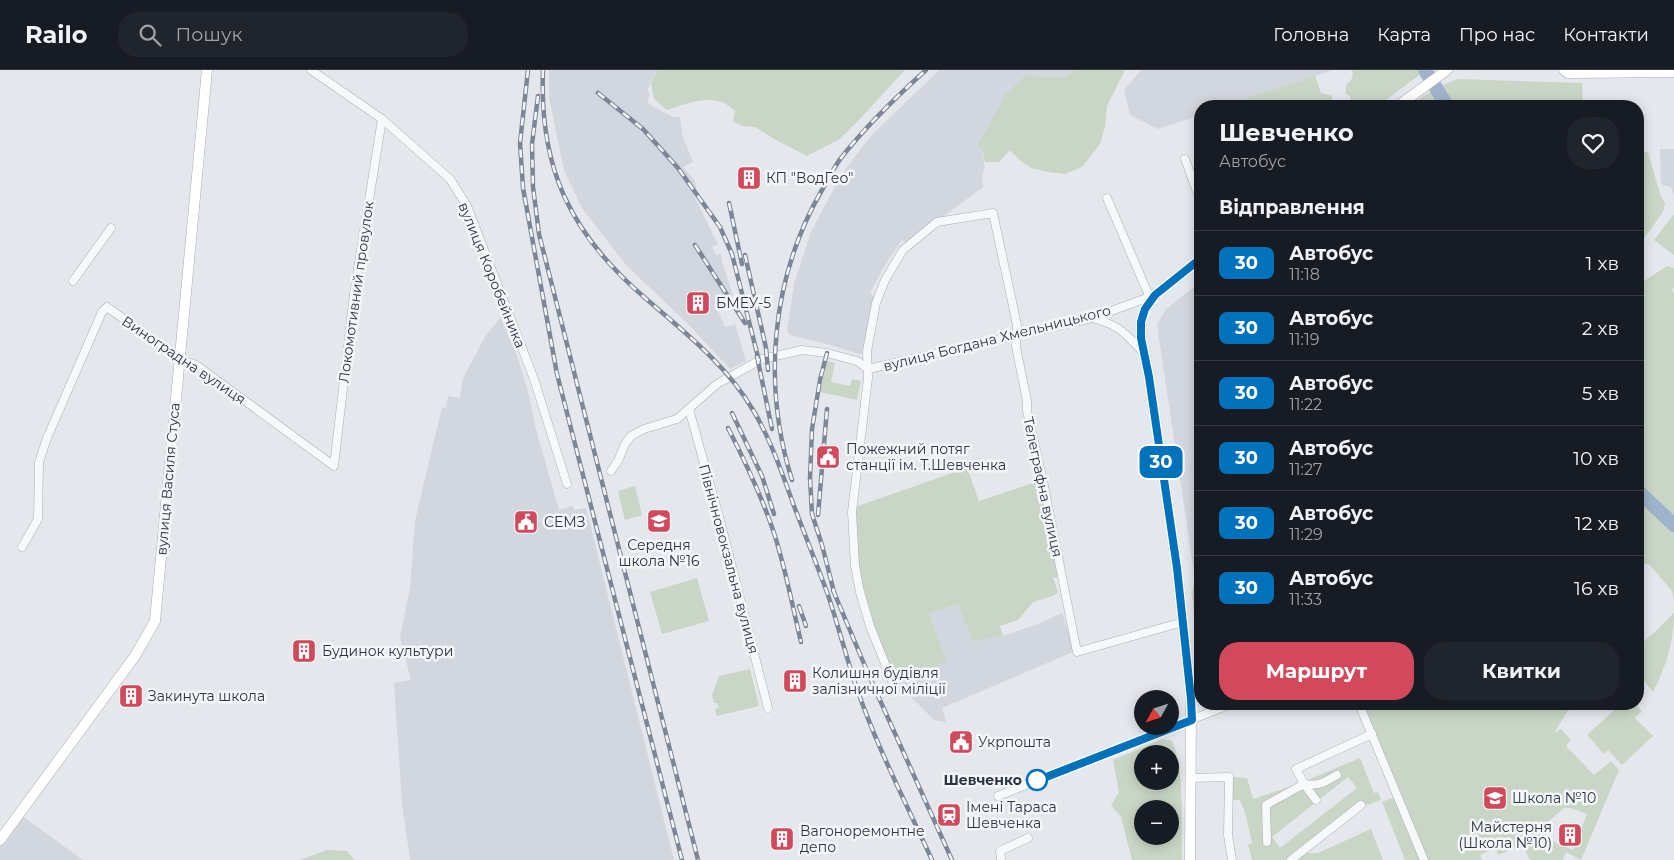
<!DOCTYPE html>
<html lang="uk">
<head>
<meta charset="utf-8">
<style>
  body { margin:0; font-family:Montserrat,sans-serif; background:#20242c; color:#f1f3f6; height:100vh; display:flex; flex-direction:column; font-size:19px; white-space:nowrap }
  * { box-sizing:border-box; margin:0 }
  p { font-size:16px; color:#9ea1a6 }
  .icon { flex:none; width:28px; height:28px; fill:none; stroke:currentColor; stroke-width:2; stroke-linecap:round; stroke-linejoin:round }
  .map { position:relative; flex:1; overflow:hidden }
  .drawer { position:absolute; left:1194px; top:30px; width:450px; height:610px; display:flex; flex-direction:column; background:#171b24; border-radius:20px; box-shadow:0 2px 12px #0003 }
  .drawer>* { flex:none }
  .badge { padding:0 10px; border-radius:8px; font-size:18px; line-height:32px }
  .needle { width:32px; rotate:230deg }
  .fabs { position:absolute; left:1134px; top:620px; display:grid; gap:10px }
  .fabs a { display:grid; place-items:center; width:45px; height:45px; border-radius:50%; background:#171b24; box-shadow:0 2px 12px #0003; font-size:25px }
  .map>.badge { position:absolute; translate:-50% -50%; box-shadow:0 0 0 2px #fff }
  h2 { padding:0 25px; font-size:19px; line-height:45px }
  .round { display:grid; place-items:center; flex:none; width:52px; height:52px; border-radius:20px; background:#20242c }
  .head { display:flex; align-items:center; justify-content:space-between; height:85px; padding:0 25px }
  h1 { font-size:24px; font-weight:700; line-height:38px }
  .cta { display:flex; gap:10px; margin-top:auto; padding:10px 25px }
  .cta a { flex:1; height:58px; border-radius:20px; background:#d1495b; color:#fff; font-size:20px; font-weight:700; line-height:58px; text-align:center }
  .cta a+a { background:#20242c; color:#f1f3f6 }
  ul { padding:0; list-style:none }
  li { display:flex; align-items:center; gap:15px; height:65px; padding:0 25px; border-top:1px solid #363941 }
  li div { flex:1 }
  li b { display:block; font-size:19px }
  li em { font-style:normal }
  li .badge { min-width:55px; font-weight:700; text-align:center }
  header { display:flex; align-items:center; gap:30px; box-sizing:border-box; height:70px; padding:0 25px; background:#171b24; border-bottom:1px solid #363941 }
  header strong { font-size:24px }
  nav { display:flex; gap:28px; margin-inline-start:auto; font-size:18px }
  .search { width:350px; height:45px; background:#20242c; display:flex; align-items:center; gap:12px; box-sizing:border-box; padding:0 18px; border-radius:20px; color:#9ea1a6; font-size:19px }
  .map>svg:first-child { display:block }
  .built { fill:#d2d6de }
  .green { fill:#c9d6c5; fill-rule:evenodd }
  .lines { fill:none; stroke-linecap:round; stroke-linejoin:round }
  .river { stroke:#9fb4cc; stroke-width:14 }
  .street-casing { stroke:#a9aeb7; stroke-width:9 }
  .secondary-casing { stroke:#a9aeb7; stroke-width:11 }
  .street { stroke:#f7f8fa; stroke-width:8 }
  .secondary { stroke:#fff; stroke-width:10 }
  .rail-casing { stroke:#7d8696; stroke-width:4.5 }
  .rail { stroke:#f4f6f9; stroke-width:2.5; stroke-dasharray:8; stroke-linecap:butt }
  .line-casing { stroke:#fff; stroke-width:11 }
  .line { stroke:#0072bc; stroke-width:8 }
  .stop-dot { fill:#fff; stroke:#0072bc; stroke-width:2.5 }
  .labels { text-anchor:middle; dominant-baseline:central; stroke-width:5; stroke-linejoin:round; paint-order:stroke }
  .poi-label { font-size:14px; fill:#2b3445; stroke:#f4f6f9; text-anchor:start }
  .street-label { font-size:14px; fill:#2b3445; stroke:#f4f6f9 }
  .stop-label { font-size:14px; font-weight:bold; fill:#2b3445; stroke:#f4f6f9; text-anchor:end }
</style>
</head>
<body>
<header>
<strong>Railo</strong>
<div class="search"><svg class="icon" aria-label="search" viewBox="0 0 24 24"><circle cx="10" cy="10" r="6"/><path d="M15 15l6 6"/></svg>Пошук</div>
<nav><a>Головна</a><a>Карта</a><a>Про нас</a><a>Контакти</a></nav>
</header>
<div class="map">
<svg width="1674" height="790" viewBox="0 0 1674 790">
  <rect width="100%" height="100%" fill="#e4e7ec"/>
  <g class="built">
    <path d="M549 0H656L647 21 650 24 647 33 673 47H680L683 67 693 92 683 97 695 111 696 119 694 126 718 174 712 177 716 185 721 184 722 192 733 225 715 234 725 257 735 254 746 291 730 299 686 252 626 195 582 138 564 100 549 28Z"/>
    <path d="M939 0H1075L1068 7 1025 6 982 79 985 98 982 105 983 117 908 173 902 170 885 195 870 223 874 227 875 232 864 283 859 284 830 275 790 265 787 261 794 214 811 162 841 105 870 67Z"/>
    <path d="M1141 0H1333L1225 36H1200V45L1158 59 1130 45 1124 20Z"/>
    <path d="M1660 79H1674V127L1671 117 1661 114Z"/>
    <path d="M1200 212V509L1195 510 1157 255 1166 239Z"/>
    <path d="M504 243 529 325 535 356 559 440 573 436 574 440 586 438 674 790H410L402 734 394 613 411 610 400 567 410 518 415 451 442 337 446 338 448 326 460 328 463 308 485 267Z"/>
    <path d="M958 534 972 571 1003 566 1038 554 1062 543 1075 581 942 638 946 652 934 650 894 610 947 592 929 544Z"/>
    <path d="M22 746 83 790H0V777Z"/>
  </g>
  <g class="green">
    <path d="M657 0H905L860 49 840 69 807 86 776 70 755 57 742 56 733 51 735 41C731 38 727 34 722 32 704 26 684 34 667 40L654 29 651 13Z"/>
    <path d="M1075 0H1125L1107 36 1105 57 1100 74 1082 97 1065 104 1048 102 1031 98 1018 89 1010 80 999 92H985L982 79 978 75 1006 24 1025 6 1067 7Z"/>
    <path d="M1352 0H1422V3L1378 36H1349L1351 27 1345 23 1346 15C1351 11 1354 7 1352 0Z"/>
    <path d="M1315 6 1321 23 1332 26 1331 36H1225Z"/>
    <path d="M1458 9 1582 13 1583 36H1410C1426 24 1439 15 1458 9Z"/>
    <path d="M1638 82H1648L1660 124 1665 134 1663 142 1645 167H1638Z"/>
    <path d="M1673 145 1674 146V185L1654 170Z"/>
    <path d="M1667 196 1674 198V218L1672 219 1674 224V531L1672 521 1650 495 1638 492V215Z"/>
    <path d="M827 291 835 293 831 312 850 316 852 309 861 311 857 330 820 322Z"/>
    <path d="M967 398 979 431 1042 410 1062 506 1053 508 1058 522 1053 526 1033 532 1018 550 1000 556 1003 566 972 571 958 534 929 544 947 592 892 611 860 522 852 438Z"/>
    <path d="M635 416 642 445 625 450 618 421Z"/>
    <path d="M697 508 709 551 662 564 650 522Z"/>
    <path d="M1200 509V576H1197L1192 523 1195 510Z"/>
    <path d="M1674 543C1674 571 1666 597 1653 622L1638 603V576L1655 562Z"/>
    <path d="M750 599 759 636 717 646 715 639 719 638 717 633H714L712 625 719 606Z"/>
    <path d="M1359 634H1572L1554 663 1561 659 1571 670 1566 676 1594 705 1611 691 1619 700 1581 790 1566 782 1563 790H1530L1523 775 1498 785 1495 778 1480 785 1482 790H1405L1382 732 1397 726ZM1564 738H1571L1587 744 1573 780 1558 774 1547 766 1549 751Z"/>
    <path d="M1621 634H1635L1642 641 1635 648 1653 666 1622 695 1608 680 1604 684 1587 665Z"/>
    <path d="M1163 669 1172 671C1185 699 1181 758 1182 790H1132L1121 747 1111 735 1119 722 1113 690ZM1142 684H1170V711H1142ZM1142 739H1170V766H1142Z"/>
    <path d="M1360 688 1374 723 1378 722 1381 730 1367 735H1361L1305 783H1318L1371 759 1383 790H1300L1298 788 1295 790H1252L1248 775 1252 773 1245 742 1240 730H1233L1232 707 1247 708 1253 729 1298 714ZM1348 707 1357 718 1280 778 1272 767Z"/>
    <path d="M327 780 347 781 354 790H300Z"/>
  </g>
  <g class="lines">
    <g class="river">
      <path d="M1425 0 1447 36"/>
      <path d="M1638 421 1674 455"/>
    </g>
    <defs>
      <g id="street">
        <path d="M311 0 382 49 450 109 467 136 481 172 534 309 567 414"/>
        <path d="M1185 89 1200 130"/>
        <path d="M1107 128 1150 228"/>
        <path d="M73 211 111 158"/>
        <path d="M1092 248C1119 255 1124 262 1143 282"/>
        <path d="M689 339 721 454 768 638"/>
        <path d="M611 401 618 391 625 374 631 366 644 359 677 349 717 314 762 289 802 280 827 283 857 291 868 299 1092 248 1155 225"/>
        <path d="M22 477 38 449 39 392 47 368 102 242 107 237 179 289 196 295 334 396 354 224 382 49"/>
        <path d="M892 611 870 556 860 522 855 496 852 442 868 308 867 281 876 233 885 210 903 180 937 152 993 143 1017 255 1016 277 1027 331V341L1043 411 1077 582 1183 552"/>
        <path d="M1359 634 1424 790"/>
        <path d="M1191 708 1229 707 1228 765 1232 790"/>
        <path d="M1304 714C1320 716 1323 713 1337 705"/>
        <path d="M1304 714 1316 730"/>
        <path d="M998 726 1231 634"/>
        <path d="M1267 772 1266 735 1304 714 1296 699 1372 664"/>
        <path d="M1001 790 1000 781 1028 768"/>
        <path d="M1291 790 1361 735"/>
      </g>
      <g id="secondary">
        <path d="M1564 0 1568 3H1573L1674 2"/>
        <path d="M1398 36 1447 0"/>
        <path d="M0 770 135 586 155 551 207 0"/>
        <path d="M1190 790 1191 629 1177 498 1149 307 1141 268V252L1145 239 1155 225 1200 189"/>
      </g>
    </defs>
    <use href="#street" class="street-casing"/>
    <use href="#secondary" class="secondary-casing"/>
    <use href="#street" class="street"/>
    <use href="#secondary" class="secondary"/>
    <defs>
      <g id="rail">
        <path d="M528 0 520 73 523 118 557 304 682 790"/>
        <path d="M543 0C539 98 570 163 644 227 683 261 726 294 753 340 771 370 782 403 794 436 805 465 817 495 828 525 838 555 846 586 856 616 876 675 906 733 932 790"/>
        <path d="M598 23 643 59 678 98 720 157 732 184 759 291"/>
        <path d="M538 26 532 74 533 117 539 164 698 790"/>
        <path d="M729 133 742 194"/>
        <path d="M695 175 745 253"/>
        <path d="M745 185 766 278 768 300"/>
        <path d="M827 283 820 310 812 359 810 408 812 444 822 475 834 522"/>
        <path d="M757 286 772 359"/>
        <path d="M732 343 762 406 774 444"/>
        <path d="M728 358C745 391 761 425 773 460 785 496 792 534 801 572"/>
        <path d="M792 410C762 314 771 208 822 120 828 110 834 97 841 88 866 56 896 27 926 0"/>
        <path d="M818 445 827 339"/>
        <path d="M833 520 870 608 952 790"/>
        <path d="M799 536 806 556"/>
      </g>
    </defs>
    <use href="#rail" class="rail-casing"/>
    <use href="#rail" class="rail"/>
  </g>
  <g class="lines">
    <defs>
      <path id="line" d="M1036 711 1192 650 1191 629 1177 498 1149 307 1141 268V252L1145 239 1155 225 1200 189"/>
    </defs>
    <use href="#line" class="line-casing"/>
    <use href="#line" class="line"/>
  </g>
  <defs>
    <symbol id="building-square" viewBox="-11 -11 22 22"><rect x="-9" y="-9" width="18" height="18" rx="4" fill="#d1495b" stroke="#f4f6f9"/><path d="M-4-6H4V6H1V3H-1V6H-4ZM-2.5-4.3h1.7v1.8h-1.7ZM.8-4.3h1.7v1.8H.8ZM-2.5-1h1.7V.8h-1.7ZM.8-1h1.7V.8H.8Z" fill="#fff"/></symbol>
    <symbol id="civic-square" viewBox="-11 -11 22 22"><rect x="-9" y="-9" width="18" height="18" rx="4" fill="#d1495b" stroke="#f4f6f9"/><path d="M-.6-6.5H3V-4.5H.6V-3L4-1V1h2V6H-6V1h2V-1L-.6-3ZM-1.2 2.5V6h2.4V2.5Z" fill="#fff"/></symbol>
    <symbol id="school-square" viewBox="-11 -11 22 22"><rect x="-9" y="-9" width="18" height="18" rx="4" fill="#d1495b" stroke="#f4f6f9"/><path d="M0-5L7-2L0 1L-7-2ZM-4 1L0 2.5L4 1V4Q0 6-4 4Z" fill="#fff"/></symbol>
    <symbol id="station-square" viewBox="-11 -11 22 22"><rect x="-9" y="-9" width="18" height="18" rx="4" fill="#d1495b" stroke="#f4f6f9"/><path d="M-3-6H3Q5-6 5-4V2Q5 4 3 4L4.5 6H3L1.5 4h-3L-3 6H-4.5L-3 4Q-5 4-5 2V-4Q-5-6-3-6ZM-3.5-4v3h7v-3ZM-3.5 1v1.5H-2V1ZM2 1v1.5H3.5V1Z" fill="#fff"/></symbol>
  </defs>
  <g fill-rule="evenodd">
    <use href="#building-square" x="735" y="94" width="28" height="28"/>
    <use href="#building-square" x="684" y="219" width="28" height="28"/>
    <use href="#civic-square" x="814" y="373" width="28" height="28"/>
    <use href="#school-square" x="645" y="437" width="28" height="28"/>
    <use href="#civic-square" x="512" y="438" width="28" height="28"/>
    <use href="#building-square" x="290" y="567" width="28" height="28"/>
    <use href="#building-square" x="781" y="597" width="28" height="28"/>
    <use href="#building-square" x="117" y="612" width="28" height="28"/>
    <use href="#civic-square" x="947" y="658" width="28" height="28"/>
    <use href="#school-square" x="1481" y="714" width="28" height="28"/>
    <use href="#station-square" x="935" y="731" width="28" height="28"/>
    <use href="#building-square" x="1556" y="751" width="28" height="28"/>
    <use href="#building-square" x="768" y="755" width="28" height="28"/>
  </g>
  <circle class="stop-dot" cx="1037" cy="710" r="10"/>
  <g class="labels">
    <g class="poi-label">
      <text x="766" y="108">КП "ВодГео"</text>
      <text x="716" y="233">БМЕУ-5</text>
      <text x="846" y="379">Пожежний потяг<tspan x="846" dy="16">станції ім. Т.Шевченка</tspan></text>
      <text x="544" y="452">СЕМЗ</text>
      <text x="659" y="475" text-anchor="middle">Середня<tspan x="659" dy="16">школа №16</tspan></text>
      <text x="322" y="581">Будинок культури</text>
      <text x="812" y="603">Колишня будівля<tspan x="812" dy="16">залізничної міліції</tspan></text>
      <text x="148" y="626">Закинута школа</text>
      <text x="978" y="672">Укрпошта</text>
      <text x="1512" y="728">Школа №10</text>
      <text x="966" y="737">Імені Тараса<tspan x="966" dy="16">Шевченка</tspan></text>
      <text x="1552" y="757" text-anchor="end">Майстерня<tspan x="1552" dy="16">(Школа №10)</tspan></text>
      <text x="800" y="761">Вагоноремонтне<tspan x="800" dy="16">депо</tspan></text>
    </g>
    <g class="street-label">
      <text transform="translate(492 205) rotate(68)">вулиця Коробейника</text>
      <text transform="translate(356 222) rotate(-82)">Локомотивний провулок</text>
      <text transform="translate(997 268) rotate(-14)">вулиця Богдана Хмельницького</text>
      <text transform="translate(184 290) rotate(34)">Виноградна вулиця</text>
      <text transform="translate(168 409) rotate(-85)">вулиця Василя Стуса</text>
      <text transform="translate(1043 417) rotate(78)">Телеграфна вулиця</text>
      <text transform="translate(729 489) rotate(75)">Північновокзальна вулиця</text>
    </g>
    <g class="stop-label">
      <text x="1022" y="710">Шевченко</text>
    </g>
  </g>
</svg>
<div class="fabs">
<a><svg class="needle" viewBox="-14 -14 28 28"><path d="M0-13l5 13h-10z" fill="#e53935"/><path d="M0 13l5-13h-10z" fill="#9ea1a6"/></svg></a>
<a>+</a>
<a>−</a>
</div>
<b class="badge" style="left:1161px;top:392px;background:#0072bc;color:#fff">30</b>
<section class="drawer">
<div class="head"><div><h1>Шевченко</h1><p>Автобус</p></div><a class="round"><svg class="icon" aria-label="heart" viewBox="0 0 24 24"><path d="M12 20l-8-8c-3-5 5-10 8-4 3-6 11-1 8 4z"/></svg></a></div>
<h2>Відправлення</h2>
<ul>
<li><span class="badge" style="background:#0072bc;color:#fff">30</span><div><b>Автобус</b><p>11:18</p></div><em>1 хв</em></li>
<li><span class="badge" style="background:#0072bc;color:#fff">30</span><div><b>Автобус</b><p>11:19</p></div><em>2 хв</em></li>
<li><span class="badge" style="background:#0072bc;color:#fff">30</span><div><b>Автобус</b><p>11:22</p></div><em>5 хв</em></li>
<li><span class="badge" style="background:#0072bc;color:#fff">30</span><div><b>Автобус</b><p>11:27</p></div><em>10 хв</em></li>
<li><span class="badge" style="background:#0072bc;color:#fff">30</span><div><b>Автобус</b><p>11:29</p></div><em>12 хв</em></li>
<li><span class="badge" style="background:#0072bc;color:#fff">30</span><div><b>Автобус</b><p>11:33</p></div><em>16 хв</em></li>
</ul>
<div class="cta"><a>Маршрут</a><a>Квитки</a></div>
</section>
</div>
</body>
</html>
